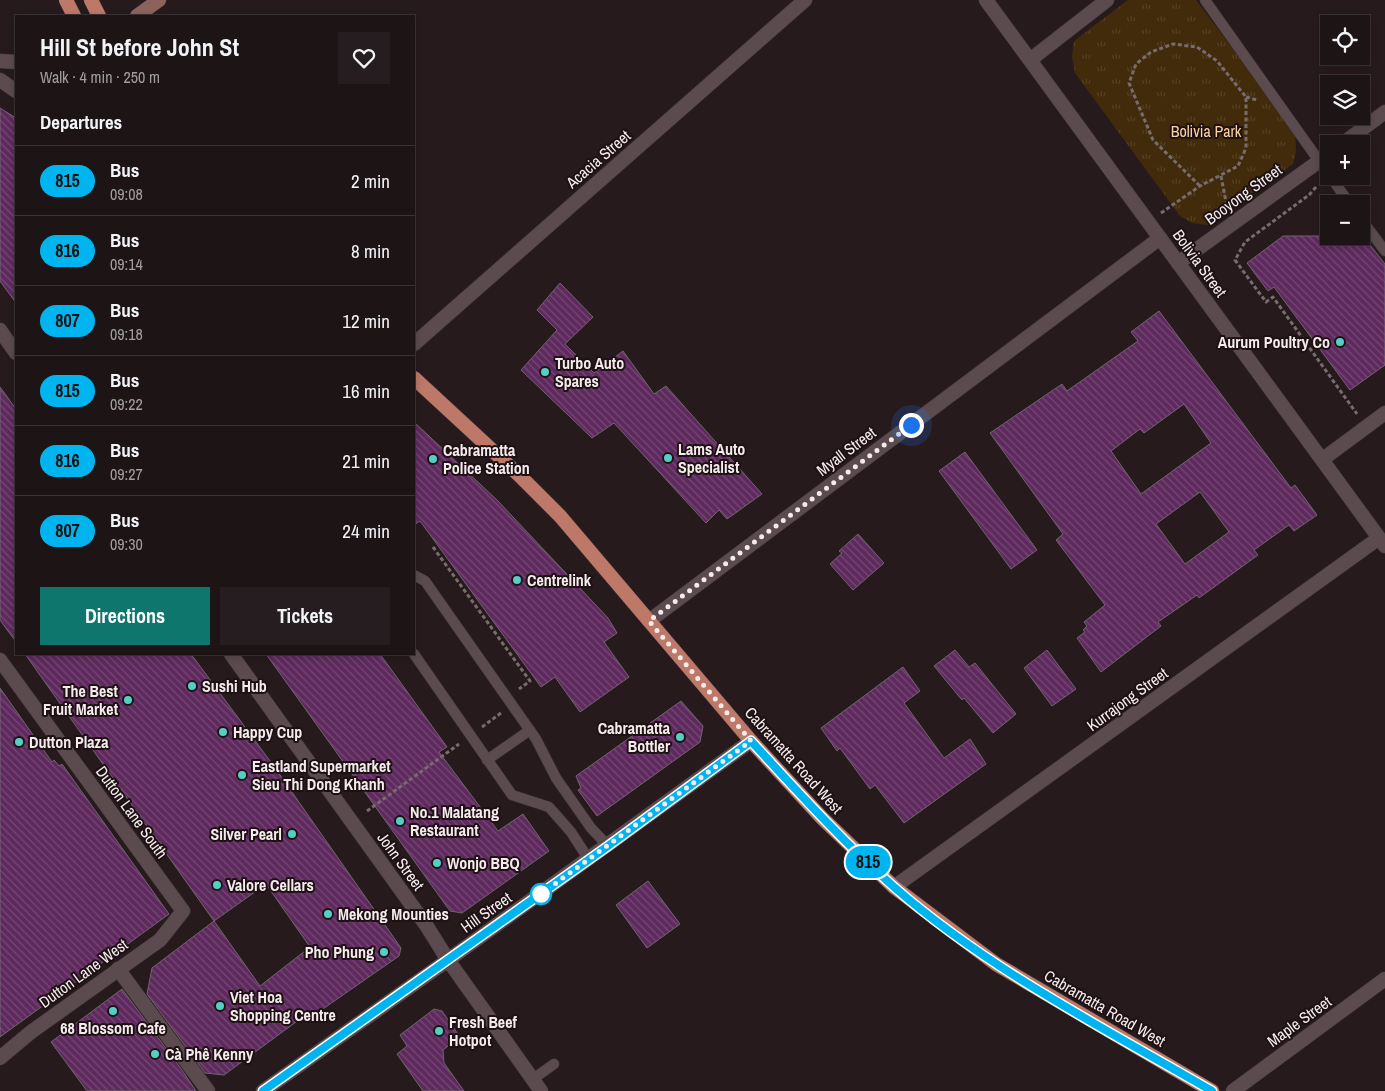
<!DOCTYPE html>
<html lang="en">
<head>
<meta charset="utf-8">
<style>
  body { margin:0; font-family:"Archivo Narrow",sans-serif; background:#251d1f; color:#f1f3f6; height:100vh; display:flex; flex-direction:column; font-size:19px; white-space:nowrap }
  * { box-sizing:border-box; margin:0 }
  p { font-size:16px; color:#a09ea1 }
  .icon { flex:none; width:28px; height:28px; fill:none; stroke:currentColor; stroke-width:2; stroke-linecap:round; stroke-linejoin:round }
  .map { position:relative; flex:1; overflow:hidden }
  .drawer { position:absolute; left:15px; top:15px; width:400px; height:640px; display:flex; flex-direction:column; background:#1d1416; border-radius:0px; box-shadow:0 2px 8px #0003,0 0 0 1px #3b3335 }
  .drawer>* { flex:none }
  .badge { padding:0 10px; border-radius:16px; font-size:18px; line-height:32px }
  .buttons { position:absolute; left:1320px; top:15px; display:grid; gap:10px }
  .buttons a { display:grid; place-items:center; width:50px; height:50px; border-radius:0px; background:#1d1416; box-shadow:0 2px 8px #0003,0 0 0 1px #3b3335; font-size:25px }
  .you { position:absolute; width:25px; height:25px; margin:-12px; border:4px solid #fff; border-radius:50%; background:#1a73e8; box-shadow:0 0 0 8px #1a73e833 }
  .map>.badge { position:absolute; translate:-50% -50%; box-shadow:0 0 0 2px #fff }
  h2 { padding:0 25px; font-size:19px; line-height:45px }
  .round { display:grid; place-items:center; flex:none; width:52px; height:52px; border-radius:0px; background:#251d1f }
  .headline { display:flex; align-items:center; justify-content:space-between; height:85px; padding:0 25px }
  h1 { font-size:24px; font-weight:800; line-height:38px }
  .primary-button { display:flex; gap:10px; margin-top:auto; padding:10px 25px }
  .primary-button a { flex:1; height:58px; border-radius:0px; background:#0f766e; color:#fff; font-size:20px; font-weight:800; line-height:58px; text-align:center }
  .primary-button a+a { background:#251d1f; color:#f1f3f6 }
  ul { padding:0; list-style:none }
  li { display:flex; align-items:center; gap:15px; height:70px; padding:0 25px; border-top:1px solid #3b3335 }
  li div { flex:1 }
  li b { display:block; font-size:19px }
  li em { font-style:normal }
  li .badge { min-width:55px; font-weight:700; text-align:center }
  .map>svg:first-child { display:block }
  .park { fill:url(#park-tufts) }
  .building { fill:url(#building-back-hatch); stroke:#70646f; fill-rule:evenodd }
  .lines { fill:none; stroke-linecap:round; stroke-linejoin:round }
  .service-casing { stroke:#42383a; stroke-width:11 }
  .minor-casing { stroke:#42383a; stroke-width:15 }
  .tertiary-casing { stroke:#42383a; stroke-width:15 }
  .secondary-casing { stroke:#42383a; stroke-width:15 }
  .primary-casing { stroke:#42383a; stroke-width:15 }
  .path { stroke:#786c6f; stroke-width:3; stroke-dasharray:4 2.5; stroke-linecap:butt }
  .service { stroke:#5b4b4f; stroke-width:10 }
  .minor { stroke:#5b4b4f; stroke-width:14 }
  .tertiary { stroke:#5b4b4f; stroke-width:14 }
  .secondary { stroke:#8c625c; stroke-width:14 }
  .primary { stroke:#bd7868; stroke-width:14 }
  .line-casing { stroke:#fff; stroke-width:11 }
  .line { stroke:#00b5ef; stroke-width:8 }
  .walk { stroke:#f5ebed; stroke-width:5; stroke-dasharray:0 9 }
  .poi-dot { fill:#55cec6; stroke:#1d1114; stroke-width:2 }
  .stop-dot { fill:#fff; stroke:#00b5ef; stroke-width:2.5 }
  .labels { text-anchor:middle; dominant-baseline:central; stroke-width:4; stroke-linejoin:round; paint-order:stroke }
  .park-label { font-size:16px; fill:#fed3a1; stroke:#1d1114 }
  .street-label { font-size:16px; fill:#f5ebed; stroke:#1d1114 }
  .poi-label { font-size:16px; font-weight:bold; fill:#f5ebed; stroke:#1d1114; text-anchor:start }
</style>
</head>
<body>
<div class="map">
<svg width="1385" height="1091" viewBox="0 0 1385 1091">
  <defs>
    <pattern id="park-tufts" width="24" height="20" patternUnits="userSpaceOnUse" patternTransform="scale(1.25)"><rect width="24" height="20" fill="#422b0a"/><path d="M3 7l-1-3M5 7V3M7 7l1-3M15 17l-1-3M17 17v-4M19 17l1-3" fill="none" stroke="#554022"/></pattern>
    <pattern id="building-back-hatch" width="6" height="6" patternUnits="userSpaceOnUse" patternTransform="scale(1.25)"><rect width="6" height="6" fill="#5e2a5e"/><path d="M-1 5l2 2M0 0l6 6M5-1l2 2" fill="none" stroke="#764975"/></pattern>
  </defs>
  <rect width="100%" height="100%" fill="#271a1d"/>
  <path class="park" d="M1128 0H1196L1295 131 1296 151 1293 164 1208 225 1192 223 1180 216 1075 73 1072 57 1074 41Z"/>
  <g class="building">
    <path d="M0 108 16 118V303L0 281Z"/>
    <path d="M1283 236H1363L1385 264V365L1350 390 1274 287 1268 291 1247 263Z"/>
    <path d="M560 283 593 317 565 344 594 373 623 351 654 394 666 386 762 494 727 519 719 510 706 523 614 423 592 438 521 370 557 330 537 310Z"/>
    <path d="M1159 311 1291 488 1295 485 1317 515 1294 531 1289 525 1254 550 1258 555 1199 598 1197 595 1158 622 1161 626 1101 672 1077 638 1085 632 1083 630 1087 626 1084 622 1105 605 1056 540 1063 534 990 433 1062 384 1067 391 1138 341 1131 332ZM1184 404 1211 443 1141 494 1111 451 1140 429 1144 433ZM1200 492 1229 532 1185 564 1156 524Z"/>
    <path d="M0 387 16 409V642L0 620Z"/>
    <path d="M414 422 497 500 608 618 617 633 604 642 629 677 580 712 555 677 541 687 420 521 414 525Z"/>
    <path d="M965 452 1037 550 1011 569 939 471Z"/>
    <path d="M858 534 884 563 853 590 830 564 842 553 839 551Z"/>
    <path d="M955 650 969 667 975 663 1016 714 993 733 964 698 962 700 934 666Z"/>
    <path d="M1047 650 1076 689 1052 706 1024 668Z"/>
    <path d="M25 654H191L273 765 401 948 399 956 307 1020 304 1016 224 1075 205 1073 147 994 152 968 214 921ZM266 884 310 947 260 986 214 921Z"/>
    <path d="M266 654H380L447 747 439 752 498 831 523 814 549 851 462 913 450 911Z"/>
    <path d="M903 667 920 691 904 703 944 758 970 739 986 764 904 823 875 785 870 789 840 748 837 751 821 728Z"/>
    <path d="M0 688 52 762 54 760 59 766 62 764 169 914 0 1037Z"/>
    <path d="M681 701 703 726 700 742 597 816 578 790 581 788 576 776Z"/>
    <path d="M648 881 680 924 647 948 616 905Z"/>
    <path d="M122 989 182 1070 196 1091H87L51 1042Z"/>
    <path d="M434 1009 442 1011 460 1037 443 1050 444 1063 464 1091H423L397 1054 407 1046 400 1035Z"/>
  </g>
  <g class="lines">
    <defs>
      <g id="service">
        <path d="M1205 0 1329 175"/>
        <path d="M1330 176 1350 204"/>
        <path d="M1361 219 1385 251"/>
        <path d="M414 575 425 581 536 739 556 778 591 828 608 846"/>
        <path d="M414 654 512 795 549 807 571 832 589 860"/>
        <path d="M487 760 530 730"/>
        <path d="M533 1079 554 1064"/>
      </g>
      <g id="minor">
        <path d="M986 0 1385 546"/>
        <path d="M1030 60 1107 0"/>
        <path d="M0 61 16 62"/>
        <path d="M0 80 16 91"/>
        <path d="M1342 144 1385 112"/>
        <path d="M1178 263 1329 154"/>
        <path d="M0 330 16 353"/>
        <path d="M414 344 805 0"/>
        <path d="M1323 459 1385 413"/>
        <path d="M649 621 1160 238"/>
        <path d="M231 654 426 925 448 960 263 1091"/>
        <path d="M0 660 183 911 160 940 31 1032 0 1058"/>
        <path d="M894 887 1379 538"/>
        <path d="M118 969 208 1091"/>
        <path d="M1233 1091 1385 979"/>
      </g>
      <path id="tertiary" d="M541 1091 448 960 751 741"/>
      <path id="secondary" d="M137 16 159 0"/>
      <g id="primary">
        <path d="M66 0 74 16"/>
        <path d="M91 0 99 16"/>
        <path d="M414 378 519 475 560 516 751 741 822 818 894 887 996 964 1212 1091"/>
      </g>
    </defs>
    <use href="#service" class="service-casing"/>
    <use href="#minor" class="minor-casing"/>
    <use href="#tertiary" class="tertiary-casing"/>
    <use href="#secondary" class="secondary-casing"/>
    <use href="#primary" class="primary-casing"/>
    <g class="path">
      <path d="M1246 97 1257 100"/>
      <path d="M1221 176 1227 207"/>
      <path d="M1316 187 1309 195 1245 242 1235 260 1266 302 1273 297 1357 414"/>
      <path d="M1161 213 1200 186 1238 166 1246 148V97L1217 61 1197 47 1173 44 1151 52 1136 64 1129 83 1153 140 1200 186"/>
      <path d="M433 547 530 681 519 689"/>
      <path d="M482 727 501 713"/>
      <path d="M367 811 459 744"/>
    </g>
    <use href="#service" class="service"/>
    <use href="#minor" class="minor"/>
    <use href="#tertiary" class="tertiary"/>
    <use href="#secondary" class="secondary"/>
    <use href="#primary" class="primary"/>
  </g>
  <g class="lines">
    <defs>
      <path id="line" d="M263 1091 608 846 751 741C797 791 843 842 894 887 989 970 1104 1028 1212 1091"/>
    </defs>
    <use href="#line" class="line-casing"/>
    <use href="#line" class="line"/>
    <path class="walk" d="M541 894 751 741 649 621 911 425"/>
  </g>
  <g class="poi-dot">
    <circle cx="1340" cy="342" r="5"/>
    <circle cx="545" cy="372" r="5"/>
    <circle cx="668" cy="458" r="5"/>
    <circle cx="433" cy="459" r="5"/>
    <circle cx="517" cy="580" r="5"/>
    <circle cx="192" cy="686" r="5"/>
    <circle cx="128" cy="700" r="5"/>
    <circle cx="223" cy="732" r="5"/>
    <circle cx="680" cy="737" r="5"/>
    <circle cx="19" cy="742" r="5"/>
    <circle cx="242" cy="775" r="5"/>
    <circle cx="400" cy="821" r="5"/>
    <circle cx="292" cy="834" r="5"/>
    <circle cx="437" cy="863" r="5"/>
    <circle cx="217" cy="885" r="5"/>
    <circle cx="328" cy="914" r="5"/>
    <circle cx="384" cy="952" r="5"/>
    <circle cx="220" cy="1006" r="5"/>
    <circle cx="113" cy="1011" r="5"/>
    <circle cx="439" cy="1031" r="5"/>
    <circle cx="155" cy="1054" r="5"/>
  </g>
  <circle class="stop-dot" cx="541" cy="894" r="10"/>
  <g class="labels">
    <g class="park-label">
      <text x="1206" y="131">Bolivia Park</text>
    </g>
    <g class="street-label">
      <text transform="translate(598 159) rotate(-41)">Acacia Street</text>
      <text transform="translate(1243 194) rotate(-36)">Booyong Street</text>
      <text transform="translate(1200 263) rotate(54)">Bolivia Street</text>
      <text transform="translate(846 451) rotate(-37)">Myall Street</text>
      <text transform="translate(1127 699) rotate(-36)">Kurrajong Street</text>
      <text transform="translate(794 760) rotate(48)">Cabramatta Road West</text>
      <text transform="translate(132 812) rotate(54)">Dutton Lane South</text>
      <text transform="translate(401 861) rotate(54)">John Street</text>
      <text transform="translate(486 912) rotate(-35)">Hill Street</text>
      <text transform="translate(83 973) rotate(-36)">Dutton Lane West</text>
      <text transform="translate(1105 1008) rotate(30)">Cabramatta Road West</text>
      <text transform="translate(1299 1021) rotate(-36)">Maple Street</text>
    </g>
    <g class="poi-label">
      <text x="1330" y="342" text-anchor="end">Aurum Poultry Co</text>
      <text x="555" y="363">Turbo Auto<tspan x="555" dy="18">Spares</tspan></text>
      <text x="678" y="449">Lams Auto<tspan x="678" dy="18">Specialist</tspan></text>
      <text x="443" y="450">Cabramatta<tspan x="443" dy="18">Police Station</tspan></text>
      <text x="527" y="580">Centrelink</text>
      <text x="202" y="686">Sushi Hub</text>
      <text x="118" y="691" text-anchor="end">The Best<tspan x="118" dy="18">Fruit Market</tspan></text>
      <text x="670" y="728" text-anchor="end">Cabramatta<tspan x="670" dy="18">Bottler</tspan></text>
      <text x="233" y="732">Happy Cup</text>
      <text x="29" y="742">Dutton Plaza</text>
      <text x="252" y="766">Eastland Supermarket<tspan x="252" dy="18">Sieu Thi Dong Khanh</tspan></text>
      <text x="410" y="812">No.1 Malatang<tspan x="410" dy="18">Restaurant</tspan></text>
      <text x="282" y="834" text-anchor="end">Silver Pearl</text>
      <text x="447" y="863">Wonjo BBQ</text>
      <text x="227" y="885">Valore Cellars</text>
      <text x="338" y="914">Mekong Mounties</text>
      <text x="374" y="952" text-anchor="end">Pho Phung</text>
      <text x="230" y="997">Viet Hoa<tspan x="230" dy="18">Shopping Centre</tspan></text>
      <text x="449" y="1022">Fresh Beef<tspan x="449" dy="18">Hotpot</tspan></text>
      <text x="113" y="1028" text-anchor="middle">68 Blossom Cafe</text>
      <text x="165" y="1054">Cà Phê Kenny</text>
    </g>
  </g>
</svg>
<div class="buttons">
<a><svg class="icon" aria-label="locate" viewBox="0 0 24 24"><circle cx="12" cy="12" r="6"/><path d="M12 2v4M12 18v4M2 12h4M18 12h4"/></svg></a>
<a><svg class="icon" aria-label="layers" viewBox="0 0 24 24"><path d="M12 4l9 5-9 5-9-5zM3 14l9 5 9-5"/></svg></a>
<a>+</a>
<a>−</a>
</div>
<div class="you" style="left:911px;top:425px"></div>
<b class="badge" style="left:868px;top:862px;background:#00b5ef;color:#111">815</b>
<section class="drawer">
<div class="headline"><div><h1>Hill St before John St</h1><p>Walk · 4 min · 250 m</p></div><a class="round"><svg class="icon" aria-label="heart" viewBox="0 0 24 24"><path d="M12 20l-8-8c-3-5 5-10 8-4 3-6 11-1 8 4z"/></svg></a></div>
<h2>Departures</h2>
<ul>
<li><span class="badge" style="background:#00b5ef;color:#111">815</span><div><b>Bus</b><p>09:08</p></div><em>2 min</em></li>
<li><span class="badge" style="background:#00b5ef;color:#111">816</span><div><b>Bus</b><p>09:14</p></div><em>8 min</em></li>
<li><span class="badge" style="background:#00b5ef;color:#111">807</span><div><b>Bus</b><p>09:18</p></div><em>12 min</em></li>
<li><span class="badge" style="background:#00b5ef;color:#111">815</span><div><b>Bus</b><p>09:22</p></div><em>16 min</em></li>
<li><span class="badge" style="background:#00b5ef;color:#111">816</span><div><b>Bus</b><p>09:27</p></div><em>21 min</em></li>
<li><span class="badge" style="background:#00b5ef;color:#111">807</span><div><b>Bus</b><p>09:30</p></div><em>24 min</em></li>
</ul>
<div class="primary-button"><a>Directions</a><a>Tickets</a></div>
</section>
</div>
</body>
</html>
